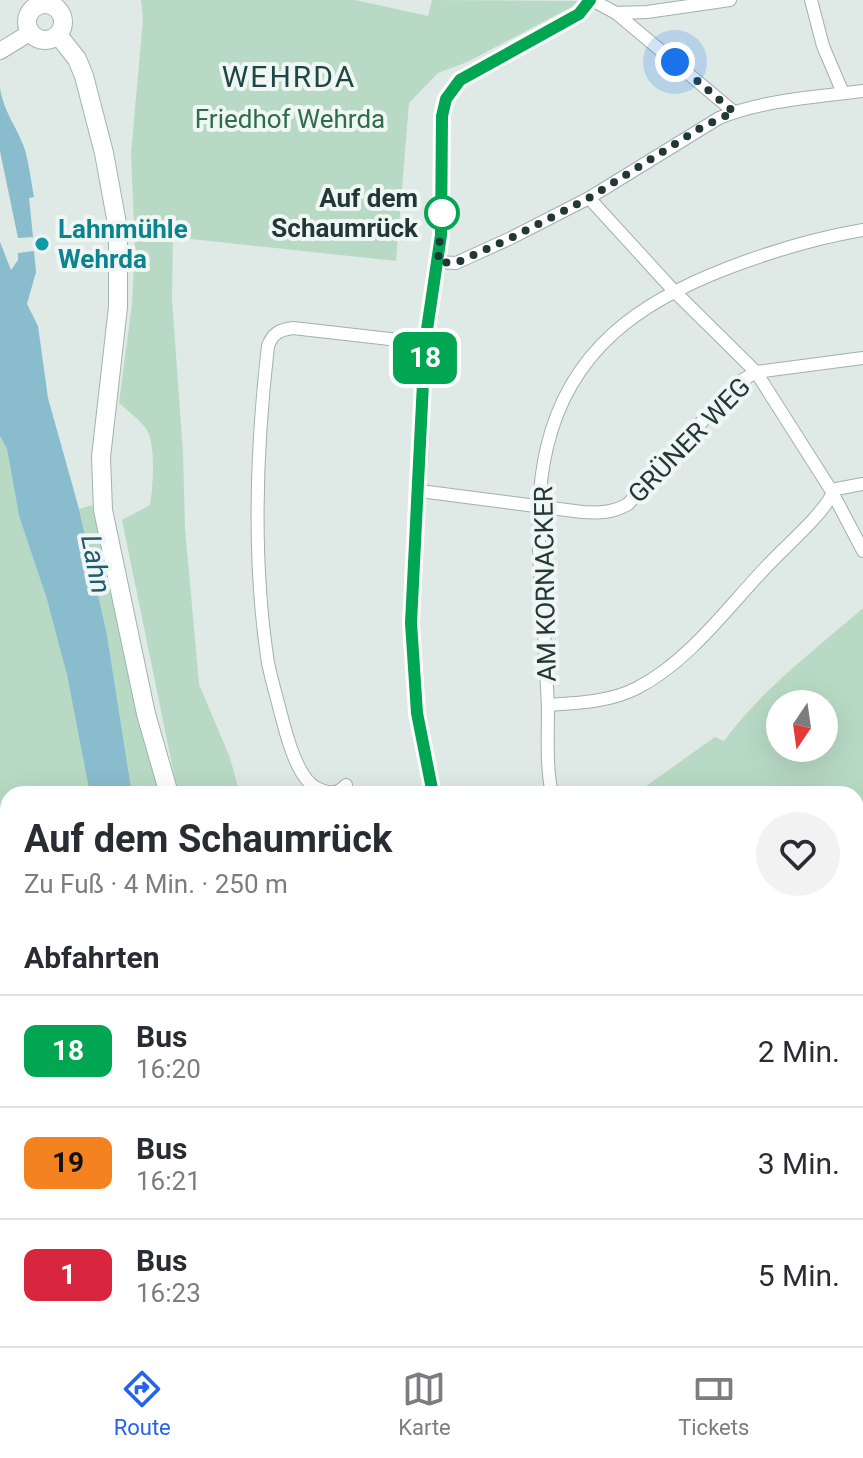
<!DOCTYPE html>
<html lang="de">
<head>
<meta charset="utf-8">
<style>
  body { margin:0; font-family:Roboto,sans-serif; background:#f2f2f3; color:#2b2b33; height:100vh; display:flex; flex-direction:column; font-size:30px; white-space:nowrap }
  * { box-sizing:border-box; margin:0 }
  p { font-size:26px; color:#7c7c81 }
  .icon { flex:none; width:44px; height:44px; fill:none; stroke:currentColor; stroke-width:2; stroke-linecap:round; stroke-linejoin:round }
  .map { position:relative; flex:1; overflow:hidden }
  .details { position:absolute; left:0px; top:786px; width:864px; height:560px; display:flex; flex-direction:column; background:#fff; border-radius:24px 24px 0 0; box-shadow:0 8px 32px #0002 }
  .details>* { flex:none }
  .badge { padding:0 16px; border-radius:12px; font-size:28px; line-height:52px }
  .needle { width:52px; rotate:193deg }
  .fabs { position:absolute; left:766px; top:690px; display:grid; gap:16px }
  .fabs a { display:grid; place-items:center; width:72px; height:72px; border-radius:50%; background:#fff; box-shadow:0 8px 32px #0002; font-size:40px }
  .you { position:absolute; width:40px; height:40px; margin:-20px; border:6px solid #fff; border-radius:50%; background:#1a73e8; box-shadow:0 0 0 12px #1a73e833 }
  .map>.badge { position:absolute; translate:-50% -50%; box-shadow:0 0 0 4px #fff }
  h2 { padding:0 24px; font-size:30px; line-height:72px }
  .round { display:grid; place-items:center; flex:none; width:84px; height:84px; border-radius:42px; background:#f2f2f3 }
  .summary { display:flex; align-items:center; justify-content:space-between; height:136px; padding:0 24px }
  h1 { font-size:38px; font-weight:700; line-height:60px }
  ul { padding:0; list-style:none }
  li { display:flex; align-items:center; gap:24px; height:112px; padding:0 24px; border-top:2px solid #e1e1e2 }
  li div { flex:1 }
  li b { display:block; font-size:30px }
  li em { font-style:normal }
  li .badge { min-width:88px; font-weight:700; text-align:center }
  .tabs { display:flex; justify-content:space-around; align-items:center; height:112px; border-top:2px solid #e1e1e2; background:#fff; font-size:22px; color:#7c7c81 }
  .tabs a { display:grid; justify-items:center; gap:4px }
  .tabs .selected { color:#2563eb }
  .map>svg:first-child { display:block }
  .built { fill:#cdd9d5 }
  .green { fill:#b8dac4; fill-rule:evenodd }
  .water { fill:#89bccd }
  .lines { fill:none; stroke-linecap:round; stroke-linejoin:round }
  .minor-casing { stroke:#a2b0ad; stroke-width:14 }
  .tertiary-casing { stroke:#a2b0ad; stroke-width:18 }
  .secondary-casing { stroke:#9fb5ae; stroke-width:20 }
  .minor { stroke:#fff; stroke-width:12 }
  .tertiary { stroke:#fff; stroke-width:16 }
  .secondary { stroke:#fff; stroke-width:18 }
  .line-casing { stroke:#fff; stroke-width:18 }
  .line { stroke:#00a651; stroke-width:12 }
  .walk { stroke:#213834; stroke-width:8; stroke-dasharray:0 14.4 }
  .stop-dot { fill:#fff; stroke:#00a651; stroke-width:4 }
  .culture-dot { fill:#0f9aa8; stroke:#eff6f3; stroke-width:3 }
  .labels { text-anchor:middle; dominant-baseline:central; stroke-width:8; stroke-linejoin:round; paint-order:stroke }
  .park-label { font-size:26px; fill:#2d6d4b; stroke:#eff6f3 }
  .stop-label { font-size:26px; font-weight:bold; fill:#213834; stroke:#eff6f3; text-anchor:end }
  .culture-label { font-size:26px; font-weight:bold; fill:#0d838f; stroke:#eff6f3; text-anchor:start }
  .street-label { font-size:26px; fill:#213834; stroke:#eff6f3 }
  .water-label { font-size:28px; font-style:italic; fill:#1e5c71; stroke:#eff6f3 }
  .quarter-label { font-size:30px; letter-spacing:2px; fill:#1e4942; stroke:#eff6f3 }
</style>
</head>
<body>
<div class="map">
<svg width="863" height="1346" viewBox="0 0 863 1346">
  <rect width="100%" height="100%" fill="#dfe9e6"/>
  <path class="built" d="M856 1273 863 1286V1312L856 1346H650V1338H856Z"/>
  <g class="green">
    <path d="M141 0H355L428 16 432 0 583 1 467 62 438 73 409 103 396 261 173 237 172 299 183 453 185 528 199 684 230 758 240 794H178L122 520 150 505C153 487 156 446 147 430 140 420 128 411 119 403L132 304 135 246 131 154 143 19Z"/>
    <path d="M0 436 7 449 19 516 48 599 67 675 90 794H8V1338H62L63 1346H0Z"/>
    <path d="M92 505 162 794H132L107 635 79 509Z"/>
    <path d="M863 608V1018H856V794H635L715 737 724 741C762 689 815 650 863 608ZM780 704H824V748H780Z"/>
    <path d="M856 1164 863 1166V1286L856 1273Z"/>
    <path d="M115 1338H278L280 1346H116Z"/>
  </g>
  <g class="water">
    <path d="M0 88C4 113 16 125 24 147 29 163 31 181 34 197L29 198 33 237 18 238 0 151Z"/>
    <path d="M0 242 11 270 18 260V253L34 251 36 272 27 304 38 326 48 398 79 509 107 635 132 794H90L67 675 47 599 19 516 7 449 0 436Z"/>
    <path d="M62 1338H115L116 1346H63Z"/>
  </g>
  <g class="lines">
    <defs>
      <g id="minor">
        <path d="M592 0 616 13 647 12 730 0"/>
        <path d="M811 0 823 46 843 93"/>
        <path d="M616 13 734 112"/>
        <path d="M589 198 673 290 756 372 831 490 863 551"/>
        <path d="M438 262 456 263 511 238 589 198 719 118C764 100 815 97 863 91"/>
        <path d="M831 490 863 484"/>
        <path d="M420 491 582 512C599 513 613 513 628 504L736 384 756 372 863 358"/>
        <path d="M548 705C578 703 610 702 637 688 691 660 729 605 770 563 790 542 817 520 832 495"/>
        <path d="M346 785C338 794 330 794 319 789 299 782 288 741 283 722 278 702 272 682 268 663 252 559 256 450 268 346 273 333 279 330 293 328L425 343"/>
        <path d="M433 794 417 713 411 623 422 448 425 343 441 235 442 116 446 99 460 80 579 14 590 0"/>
        <path d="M552 794C546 767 548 737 548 709 547 683 545 656 544 630 540 571 533 505 547 447 570 350 639 302 728 268 772 251 817 238 863 230"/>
        <path d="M856 1081 863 1083"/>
        <path d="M856 1148 863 1150"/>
        <path d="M498 1338 501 1346"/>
        <path d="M643 1338V1346"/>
        <path d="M406 1346V1338"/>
      </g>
      <path id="tertiary" d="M0 51 31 32"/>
      <g id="secondary">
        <circle cx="45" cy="22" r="18"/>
        <path d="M58 35 77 59 84 76 104 153 118 229V307L101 457 103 510 146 714 169 794"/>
        <path d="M287 1338 289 1346"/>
      </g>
    </defs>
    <use href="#minor" class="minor-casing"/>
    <use href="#tertiary" class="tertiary-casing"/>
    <use href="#secondary" class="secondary-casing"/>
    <use href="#minor" class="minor"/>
    <use href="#tertiary" class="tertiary"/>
    <use href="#secondary" class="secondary"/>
  </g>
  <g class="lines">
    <defs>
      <path id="line" d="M433 794 417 713 411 623 425 343 441 235 442 116 446 99 460 80 579 14 590 0"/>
    </defs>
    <use href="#line" class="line-casing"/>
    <use href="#line" class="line"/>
    <path class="walk" d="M442 213 438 262 456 263 511 238 589 198 702 127 734 112 675 62"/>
  </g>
  <circle class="stop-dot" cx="442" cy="213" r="16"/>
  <circle class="culture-dot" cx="42" cy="244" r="8"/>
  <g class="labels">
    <g class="park-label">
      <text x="290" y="119">Friedhof Wehrda</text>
    </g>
    <g class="stop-label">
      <text x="418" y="198">Auf dem<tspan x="418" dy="30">Schaumrück</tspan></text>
    </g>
    <g class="culture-label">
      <text x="58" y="229">Lahnmühle<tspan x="58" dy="30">Wehrda</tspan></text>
    </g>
    <g class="street-label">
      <text transform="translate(689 440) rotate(-46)">GRÜNER WEG</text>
      <text transform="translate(545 584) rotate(-91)">AM KORNACKER</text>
    </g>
    <g class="water-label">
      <text transform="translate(96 564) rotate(79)">Lahn</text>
    </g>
    <g class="quarter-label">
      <text x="289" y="76">WEHRDA</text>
    </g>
  </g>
</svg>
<div class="fabs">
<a><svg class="needle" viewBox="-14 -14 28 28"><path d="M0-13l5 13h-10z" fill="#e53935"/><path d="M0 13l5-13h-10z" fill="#7c7c81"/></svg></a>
</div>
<div class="you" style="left:675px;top:62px"></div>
<b class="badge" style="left:425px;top:358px;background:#00a651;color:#fff">18</b>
<section class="details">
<div class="summary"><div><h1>Auf dem Schaumrück</h1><p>Zu Fuß · 4 Min. · 250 m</p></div><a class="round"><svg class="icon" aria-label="heart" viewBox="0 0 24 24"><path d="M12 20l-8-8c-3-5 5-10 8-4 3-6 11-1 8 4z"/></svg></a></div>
<h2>Abfahrten</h2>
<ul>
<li><span class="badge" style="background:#00a651;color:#fff">18</span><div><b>Bus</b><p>16:20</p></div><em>2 Min.</em></li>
<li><span class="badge" style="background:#f58220;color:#111">19</span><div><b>Bus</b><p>16:21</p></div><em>3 Min.</em></li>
<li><span class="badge" style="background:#d7263d;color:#fff">1</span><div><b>Bus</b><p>16:23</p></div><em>5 Min.</em></li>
</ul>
</section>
</div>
<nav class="tabs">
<a class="selected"><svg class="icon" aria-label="directions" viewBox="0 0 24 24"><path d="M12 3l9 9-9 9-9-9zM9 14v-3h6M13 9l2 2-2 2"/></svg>Route</a>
<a><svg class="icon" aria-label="map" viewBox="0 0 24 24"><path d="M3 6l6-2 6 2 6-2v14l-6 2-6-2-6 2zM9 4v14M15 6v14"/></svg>Karte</a>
<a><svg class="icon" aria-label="tickets" viewBox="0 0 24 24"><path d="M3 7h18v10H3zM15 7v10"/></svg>Tickets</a>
</nav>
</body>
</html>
